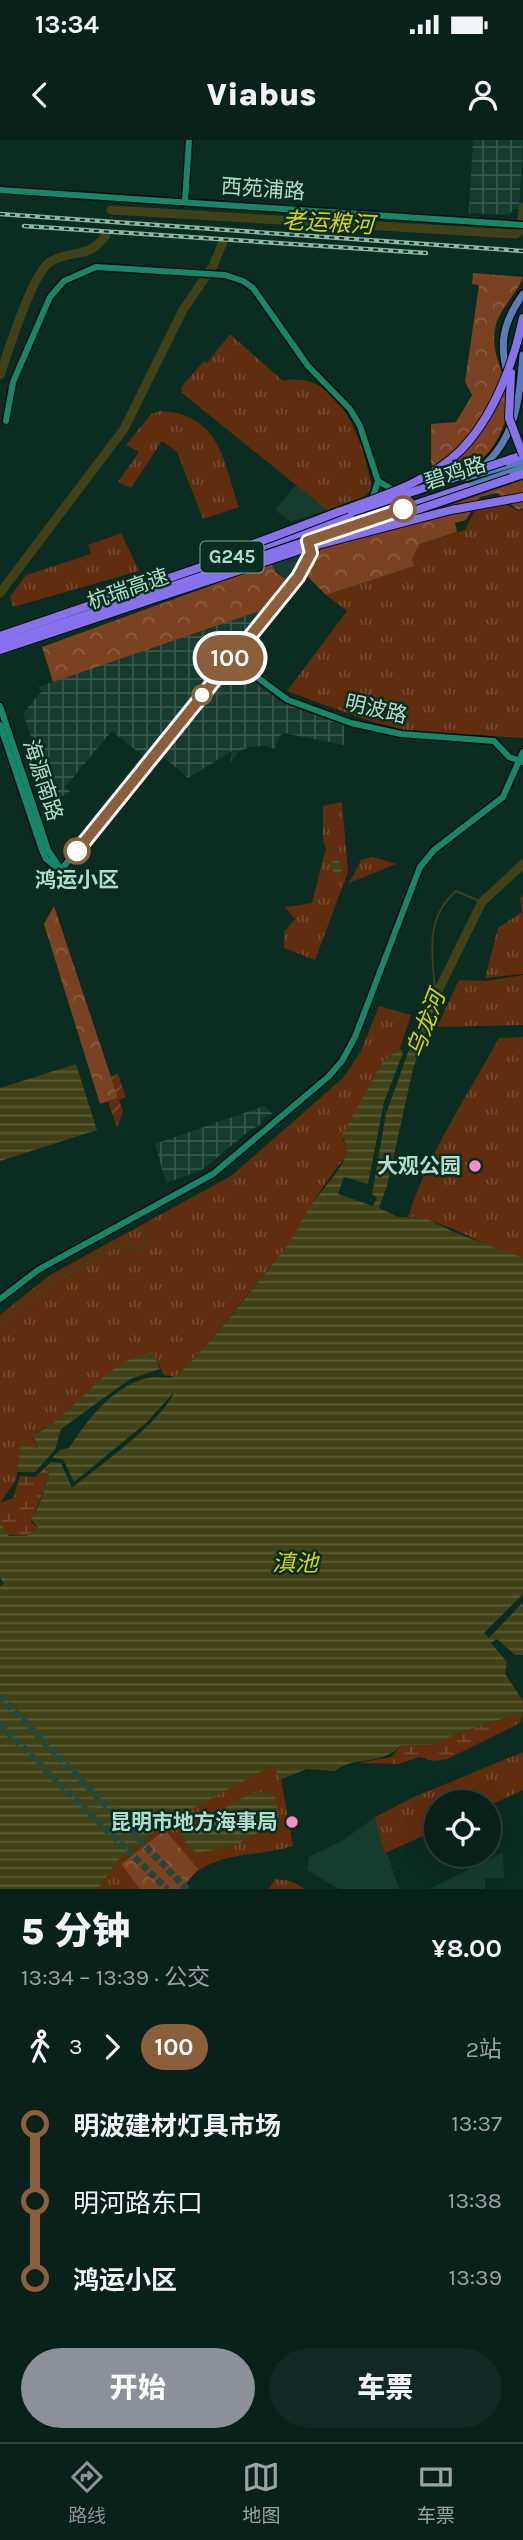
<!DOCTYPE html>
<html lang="zh">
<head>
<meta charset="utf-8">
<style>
  body { margin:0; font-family:Karla,"Noto Sans SC",sans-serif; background:#112922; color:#f1f3f6; height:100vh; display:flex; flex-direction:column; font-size:26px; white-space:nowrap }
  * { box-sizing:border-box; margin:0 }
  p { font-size:23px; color:#98a3a2 }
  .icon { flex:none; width:38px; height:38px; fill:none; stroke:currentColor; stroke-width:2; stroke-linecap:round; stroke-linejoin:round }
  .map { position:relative; height:1749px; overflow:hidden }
  .side { display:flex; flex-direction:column; background:#082119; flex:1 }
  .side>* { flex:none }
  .badge { padding:0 14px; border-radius:23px; font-size:24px; line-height:46px }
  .buttons { position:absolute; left:424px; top:1650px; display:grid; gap:14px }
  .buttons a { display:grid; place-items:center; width:77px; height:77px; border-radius:50%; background:#082119; box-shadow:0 7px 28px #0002,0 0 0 2px #293e38; font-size:35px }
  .map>.badge { position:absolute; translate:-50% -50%; box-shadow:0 0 0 4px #fff }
  .legs { display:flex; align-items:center; gap:10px; height:77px; padding:0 21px; font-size:23px }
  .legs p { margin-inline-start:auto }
  .headline { display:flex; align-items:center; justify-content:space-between; height:119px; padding:0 21px }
  h1 { font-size:38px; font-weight:800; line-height:52px }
  .button { display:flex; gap:14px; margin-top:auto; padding:14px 21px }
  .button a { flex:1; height:80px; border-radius:42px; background:#8c9099; color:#fff; font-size:28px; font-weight:800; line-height:80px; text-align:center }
  .button a+a { background:#112922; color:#f1f3f6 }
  ul { padding:0 21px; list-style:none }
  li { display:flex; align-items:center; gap:24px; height:77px; font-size:26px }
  li i { display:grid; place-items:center; width:10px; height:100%; margin:0 9px; background:currentColor }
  li i::after { content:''; width:18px; height:18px; margin:-9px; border:5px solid; border-radius:50%; background:#082119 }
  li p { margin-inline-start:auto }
  li:first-child i { background:linear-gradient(#0000 50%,currentColor 0) }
  li:last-child i { background:linear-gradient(currentColor 50%,#0000 0) }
  .status { display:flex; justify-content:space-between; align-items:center; height:49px; padding:0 35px; background:#082119; direction:ltr }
  .status svg { height:19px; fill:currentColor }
  header { display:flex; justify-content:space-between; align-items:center; height:91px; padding:0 21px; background:#082119; font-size:32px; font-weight:800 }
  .dock { display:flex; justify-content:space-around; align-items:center; height:98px; border-top:2px solid #293e38; background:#082119; font-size:19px; color:#98a3a2 }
  .dock a { display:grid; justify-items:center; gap:4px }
  .dock .selected { color:#8c9099 }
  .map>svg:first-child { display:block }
  .built { fill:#163b2f }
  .industrial { fill:url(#industrial-grid) }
  .grass { fill:url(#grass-tufts) }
  .forest { fill:url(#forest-crowns) }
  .wetland { fill:url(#wetland-marsh) }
  .garden { fill:url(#garden-furrows) }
  .water { fill:url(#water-rules) }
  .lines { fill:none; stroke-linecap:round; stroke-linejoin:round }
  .stream { stroke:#414117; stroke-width:2 }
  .river { stroke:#414117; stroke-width:9 }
  .primary-tunnel { stroke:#24473a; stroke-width:7; stroke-dasharray:7 3.5; stroke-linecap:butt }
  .secondary-casing { stroke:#05110c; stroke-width:9 }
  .primary-casing { stroke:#05110c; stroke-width:10 }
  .highway-casing { stroke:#05110c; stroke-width:10 }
  .secondary { stroke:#168869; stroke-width:6 }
  .primary { stroke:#5a7bb8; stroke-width:7 }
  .highway { stroke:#8772ec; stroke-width:8 }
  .rail-casing { stroke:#8cb7a5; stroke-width:4.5 }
  .rail { stroke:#0b2c21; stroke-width:2; stroke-dasharray:5; stroke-linecap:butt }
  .highway-bridge-casing { stroke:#05110c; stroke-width:10; stroke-linecap:butt }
  .highway-bridge { stroke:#8772ec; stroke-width:8 }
  .line-1-casing { stroke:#fff; stroke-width:16 }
  .line-1 { stroke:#8b5e3c; stroke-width:10 }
  .stop-1-dot { fill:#fff; stroke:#8b5e3c; stroke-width:3.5 }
  .poi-dot { fill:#fa8fc7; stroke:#0b2c21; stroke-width:2.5 }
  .labels { text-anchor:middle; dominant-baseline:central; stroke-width:5; stroke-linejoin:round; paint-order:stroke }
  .shield { fill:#0b2c21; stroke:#7ea998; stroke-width:2 }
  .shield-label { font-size:19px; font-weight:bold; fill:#b0decb }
  .street-label { font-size:21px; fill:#b0decb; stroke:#0b2c21 }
  .stop-label { font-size:21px; font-weight:bold; fill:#b0decb; stroke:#0b2c21 }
  .poi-label { font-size:21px; font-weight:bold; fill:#b0decb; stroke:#0b2c21; text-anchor:end }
  .water-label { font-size:23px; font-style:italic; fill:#d9d502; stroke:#0b2c21 }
</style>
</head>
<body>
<div class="status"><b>13:34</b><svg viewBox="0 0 49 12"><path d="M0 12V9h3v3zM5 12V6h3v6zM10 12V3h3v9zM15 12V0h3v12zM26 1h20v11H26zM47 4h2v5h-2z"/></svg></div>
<header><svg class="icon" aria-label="back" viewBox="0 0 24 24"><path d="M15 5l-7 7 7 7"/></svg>Viabus<svg class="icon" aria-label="person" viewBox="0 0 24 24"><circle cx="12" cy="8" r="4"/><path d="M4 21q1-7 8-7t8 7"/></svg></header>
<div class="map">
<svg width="523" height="1749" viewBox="0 0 523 1749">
  <defs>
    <pattern id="industrial-grid" width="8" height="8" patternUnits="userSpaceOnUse" patternTransform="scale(1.75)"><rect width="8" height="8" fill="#163b2f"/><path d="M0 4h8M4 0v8" fill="none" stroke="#35574c"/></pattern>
    <pattern id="grass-tufts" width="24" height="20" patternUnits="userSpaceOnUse" patternTransform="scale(1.75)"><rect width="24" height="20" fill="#602d0e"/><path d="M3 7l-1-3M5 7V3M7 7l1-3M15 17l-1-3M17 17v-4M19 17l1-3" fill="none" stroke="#744b30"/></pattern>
    <pattern id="forest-crowns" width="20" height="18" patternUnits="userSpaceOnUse" patternTransform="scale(1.75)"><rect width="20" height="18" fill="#7b4221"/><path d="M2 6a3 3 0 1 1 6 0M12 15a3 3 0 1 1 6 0" fill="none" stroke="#8b5d40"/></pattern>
    <pattern id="wetland-marsh" width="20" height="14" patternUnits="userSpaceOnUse" patternTransform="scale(1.75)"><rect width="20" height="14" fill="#602d0e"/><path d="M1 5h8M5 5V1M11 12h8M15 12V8" fill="none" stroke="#744b30"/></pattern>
    <pattern id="garden-furrows" width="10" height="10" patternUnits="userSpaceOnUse" patternTransform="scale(1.75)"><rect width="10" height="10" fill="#602d0e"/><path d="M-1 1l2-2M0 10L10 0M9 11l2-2" fill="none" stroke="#744b30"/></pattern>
    <pattern id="water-rules" width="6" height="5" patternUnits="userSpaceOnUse" patternTransform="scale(1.75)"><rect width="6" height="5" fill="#414117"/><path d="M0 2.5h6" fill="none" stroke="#5a5c37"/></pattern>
  </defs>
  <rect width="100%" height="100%" fill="#0b2c21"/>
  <g class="built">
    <path d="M296 345 327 370 291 382 275 370Z"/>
    <path d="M302 414 304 418 289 441 275 431 273 424Z"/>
    <path d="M375 1677 399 1749H339L307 1730 309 1717 342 1701Z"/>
    <path d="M503 1713 504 1738H485V1749H429Z"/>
  </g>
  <g class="industrial">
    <path d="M473 0H523L519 69H513L509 75 469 73Z"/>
    <path d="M260 471 143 616 112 591 65 647 70 652 52 662 23 573 42 551 38 547Z"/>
    <path d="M230 524 280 561 344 585V605L284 593 278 597 275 609 265 606 250 607 239 611 231 622 232 611 188 638 159 613Z"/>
    <path d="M264 966 273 974 265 977 261 984 249 991 202 1030 166 1043 155 1004Z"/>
  </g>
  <g class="grass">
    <path d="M230 194 283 241C340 228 365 305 372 349L365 356 327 370 182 253 181 247 204 221 207 223Z"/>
    <path d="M160 271C220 274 223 320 239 367L203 379 177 312 162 301 131 348 118 342 139 312 126 305 151 274Z"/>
    <path d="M503 363 518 371 523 370V598L404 590 363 579 287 551 347 471 326 455 413 426 412 419 420 404 465 390 476 368Z"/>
    <path d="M121 393 139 431 13 467 10 457 26 435 91 414 88 405Z"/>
    <path d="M342 662 348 732 315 820 284 808V792L295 779 285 767 312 763 326 708 323 701V666Z"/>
    <path d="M373 717 396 724 349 743 361 720Z"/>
    <path d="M523 755V834L485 838 498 788 522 772 520 758Z"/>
    <path d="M523 835V885L437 887 459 840 487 841Z"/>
    <path d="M379 866 411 875 400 908 382 923 342 999 347 1006 346 1016C333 1033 320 1050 309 1069 301 1082 294 1099 284 1110 248 1152 216 1199 175 1237L164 1235 153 1212 108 1234 57 1281 36 1293 33 1298 38 1309 21 1304 16 1340 0 1363V1175L50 1135 231 1036 343 938 361 911Z"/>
    <path d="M523 897V1118C486 1109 444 1078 408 1077 429 1012 466 958 499 898Z"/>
    <path d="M523 1612V1650L488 1666V1662H436V1690L385 1713 375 1677 414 1657Z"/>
    <path d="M272 1624 281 1639 293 1706C250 1719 211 1708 180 1749H98L118 1720 163 1685Z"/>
    <path d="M275 1739 291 1741 305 1749H269Z"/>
  </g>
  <g class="forest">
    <path d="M473 133 523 137C516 156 499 168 495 189 491 212 501 225 506 246 513 271 499 309 476 323 465 330 448 333 436 338L431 322V284L456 282 472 255 465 242 479 145 472 144Z"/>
    <path d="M523 340V368L518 370 497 353 480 357 466 380 455 383 457 392 420 404 412 419 414 426 326 455 308 437 309 427 321 409Z"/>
    <path d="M268 425H273L275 432 287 440 260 471 53 542 42 507Z"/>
    <path d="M54 766 118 958 100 964 44 784Z"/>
    <path d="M165 1690 198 1729 181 1749H140L121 1724Z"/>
  </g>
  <g class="wetland">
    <path d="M46 1327 49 1335C44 1352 37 1366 31 1382L38 1388 27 1396 7 1395 0 1383V1363L13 1358 20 1336 35 1337Z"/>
    <path d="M523 1572 520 1583 447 1619 434 1621 419 1617 399 1624 358 1623 391 1617 402 1605H432L458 1593Z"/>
  </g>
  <path class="garden" d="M118 934 126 957 119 960 123 972 117 987 108 962 118 958 111 937Z"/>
  <g class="water">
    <path d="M336 719 343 726 338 738 329 725Z"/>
    <path d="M431 848 440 851 413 929 387 1046 379 1068 398 1077 425 1078 456 1093 523 1118V1454L484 1493 489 1498 523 1462V1515H515L497 1499 491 1503 507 1522 505 1534 523 1561V1572L458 1593 432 1605H402C380 1627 354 1615 335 1631L307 1629 281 1639 272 1625 163 1685 118 1720 98 1749H0V1446L4 1444 0 1437V1383L9 1396H27L38 1388 31 1379C40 1366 44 1351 49 1335L46 1327 51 1322 61 1323 72 1348C98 1327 163 1281 174 1252L146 1283 74 1342 63 1319 52 1318 60 1310 69 1308C87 1280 113 1246 147 1238 157 1236 166 1239 175 1237 216 1199 249 1152 284 1110 295 1097 302 1078 312 1064 322 1049 340 1032 346 1015 349 1007 344 1002 342 995L382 923 400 908 403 913 384 962 368 1044 344 1037 338 1054 373 1066 377 1058 372 1054 386 974Z"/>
    <path d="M76 924 97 990 0 1021V948Z"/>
    <path d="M153 1212 160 1229 130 1239 61 1289 55 1310 35 1332H17L21 1303 38 1309 33 1295C76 1276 102 1220 153 1212Z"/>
    <path d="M267 1651 275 1657 279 1680 234 1706 196 1713 186 1703 182 1694 186 1690 249 1654Z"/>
  </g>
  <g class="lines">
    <g class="stream">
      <path d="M435 850C432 813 425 778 456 751L482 762"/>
      <path d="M0 1184 51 1143 116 1107 142 1108 145 1101 141 1088"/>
    </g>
    <g class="river">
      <path d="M111 70 516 94 521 89 523 67"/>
      <path d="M0 235C7 214 33 132 50 122 73 108 87 121 106 95"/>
      <path d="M0 453 124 289 183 170 213 126 223 102"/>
      <path d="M433 861 482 762 523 724"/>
    </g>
    <g class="primary-tunnel">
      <path d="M0 1556 187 1749"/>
      <path d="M0 1585 167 1749"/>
    </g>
    <defs>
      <g id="secondary">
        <path d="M0 50 523 85"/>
        <path d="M185 61 189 0"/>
        <path d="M6 281 13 242 50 157 64 141 96 127 225 135 243 141 253 148 308 226 350 269 360 286 378 341 372 360"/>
        <path d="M378 341 397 352"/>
        <path d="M231 518 288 560 351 583 401 594 494 601 509 617 523 622"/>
        <path d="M0 566 48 710 61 730"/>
        <path d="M0 585 42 710 46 719 60 730"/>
        <path d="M61 730 298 437 311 413 309 403"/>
        <path d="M0 1159 38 1130 213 1034 328 937 342 921 355 897 420 727 434 710 503 657 523 612"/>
      </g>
      <g id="primary">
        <path d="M508 235C498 203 504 181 523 154"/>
        <path d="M480 329C517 298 519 259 523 215"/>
        <path d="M465 338 523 321"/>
        <path d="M467 347 523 328"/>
      </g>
      <g id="highway">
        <path d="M517 203 523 178"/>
        <path d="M505 321 523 315"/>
        <path d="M511 338 523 334"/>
        <path d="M0 496 359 373"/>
        <path d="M0 504 467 347"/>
        <path d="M0 510 306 408"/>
      </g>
    </defs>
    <use href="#secondary" class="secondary-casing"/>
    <use href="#primary" class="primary-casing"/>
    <use href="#highway" class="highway-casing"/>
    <use href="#secondary" class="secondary"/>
    <use href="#primary" class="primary"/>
    <use href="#highway" class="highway"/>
    <defs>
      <g id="rail">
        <path d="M0 74 523 111"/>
        <path d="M24 86 426 113"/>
      </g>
    </defs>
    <use href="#rail" class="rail-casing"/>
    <use href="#rail" class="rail"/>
    <defs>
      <g id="highway-bridge">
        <path d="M511 233 509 278 523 315"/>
        <path d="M352 372 505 321"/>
        <path d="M375 384 511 338"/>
        <path d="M306 408 451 370 523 357"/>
        <path d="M204 422C249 406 294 389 338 372 381 356 428 343 461 310 489 281 506 241 517 203"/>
      </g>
    </defs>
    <use href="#highway-bridge" class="highway-bridge-casing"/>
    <use href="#highway-bridge" class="highway-bridge"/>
  </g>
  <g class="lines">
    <defs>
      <path id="line-1" d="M77 711 298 437 311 413 308 401 403 369"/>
    </defs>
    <use href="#line-1" class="line-1-casing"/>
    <use href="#line-1" class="line-1"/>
  </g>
  <g class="stop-1-dot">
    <circle cx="403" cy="369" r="12"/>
    <circle cx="202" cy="555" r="9"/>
    <circle cx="77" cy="711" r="12"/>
  </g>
  <g class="poi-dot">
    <circle cx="475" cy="1026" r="7"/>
    <circle cx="292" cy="1682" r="7"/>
  </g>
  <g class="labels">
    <rect class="shield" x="200.5" y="401.5" width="63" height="31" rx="5"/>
    <g class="shield-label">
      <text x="232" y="417">G245</text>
    </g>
    <g class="street-label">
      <text transform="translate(263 49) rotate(4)">西苑浦路</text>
      <text transform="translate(455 333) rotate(-18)">碧鸡路</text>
      <text transform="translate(128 449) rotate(-19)">杭瑞高速</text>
      <text transform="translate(376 569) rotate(13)">明波路</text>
      <text transform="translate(43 640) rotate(72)">海源南路</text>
    </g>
    <g class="stop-label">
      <text x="77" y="740">鸿运小区</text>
    </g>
    <g class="poi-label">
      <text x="461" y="1026">大观公园</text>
      <text x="278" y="1682">昆明市地方海事局</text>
    </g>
    <g class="water-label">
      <text transform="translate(328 83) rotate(3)">老运粮河</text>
      <text transform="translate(426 884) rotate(-69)">乌龙河</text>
      <text x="295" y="1423">滇池</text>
    </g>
  </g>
</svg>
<div class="buttons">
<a><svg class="icon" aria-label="locate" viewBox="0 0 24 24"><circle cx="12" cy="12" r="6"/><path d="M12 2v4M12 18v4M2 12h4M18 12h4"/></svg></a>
</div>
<b class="badge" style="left:230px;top:518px;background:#8b5e3c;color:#fff">100</b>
</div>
<section class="side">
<div class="headline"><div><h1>5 分钟</h1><p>13:34 – 13:39 · 公交</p></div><b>¥8.00</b></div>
<div class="legs"><svg class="icon" aria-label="walk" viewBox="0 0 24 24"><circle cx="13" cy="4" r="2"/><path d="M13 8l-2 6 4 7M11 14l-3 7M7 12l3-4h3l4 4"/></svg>3<svg class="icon" aria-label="forward" viewBox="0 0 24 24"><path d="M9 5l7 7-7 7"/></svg><b class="badge" style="background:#8b5e3c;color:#fff">100</b><p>2站</p></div>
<ul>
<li><i style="color:#8b5e3c"></i><b>明波建材灯具市场</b><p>13:37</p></li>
<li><i style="color:#8b5e3c"></i><span>明河路东口</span><p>13:38</p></li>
<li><i style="color:#8b5e3c"></i><b>鸿运小区</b><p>13:39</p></li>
</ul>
<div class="button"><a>开始</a><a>车票</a></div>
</section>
<nav class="dock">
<a class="selected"><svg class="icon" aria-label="directions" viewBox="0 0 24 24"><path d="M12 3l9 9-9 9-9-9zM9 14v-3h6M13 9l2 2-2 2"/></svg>路线</a>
<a><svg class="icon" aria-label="map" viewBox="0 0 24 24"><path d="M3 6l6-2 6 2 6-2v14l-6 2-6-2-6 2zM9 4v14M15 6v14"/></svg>地图</a>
<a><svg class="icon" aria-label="tickets" viewBox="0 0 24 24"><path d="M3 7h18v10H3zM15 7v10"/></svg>车票</a>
</nav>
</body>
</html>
